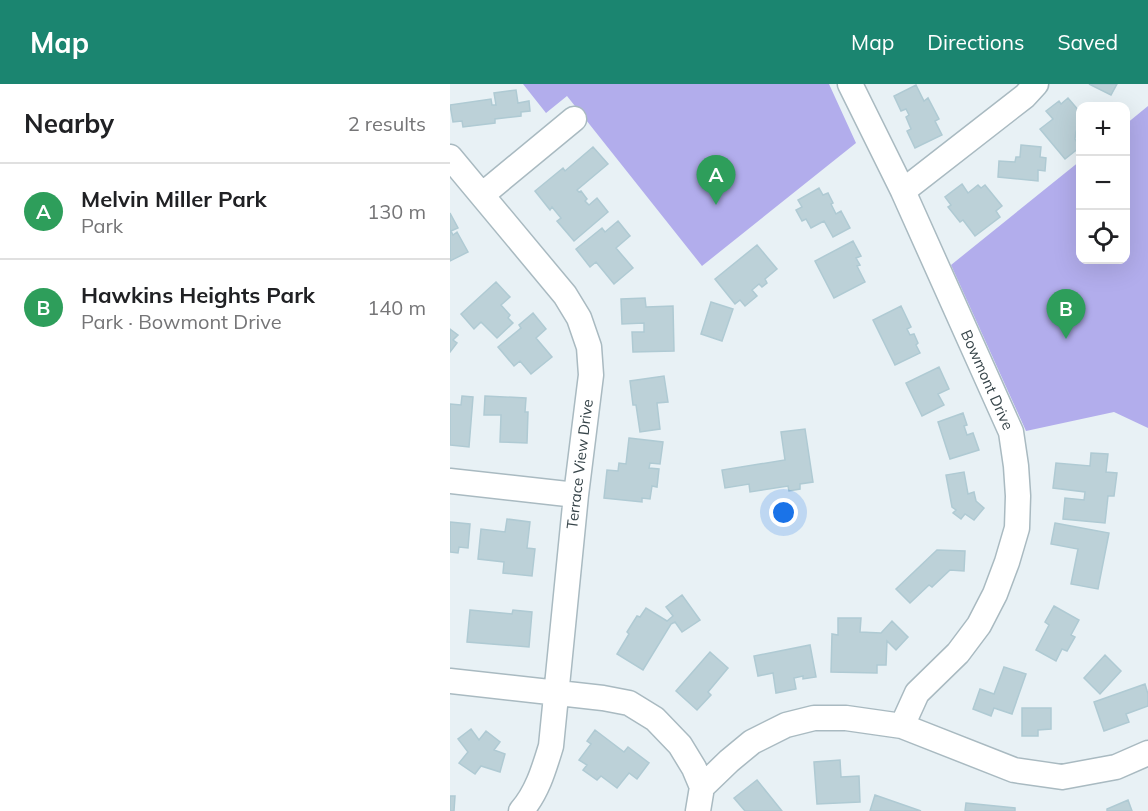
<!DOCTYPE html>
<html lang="en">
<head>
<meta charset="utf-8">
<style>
  :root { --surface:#fff; --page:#f6f6f6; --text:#202124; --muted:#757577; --line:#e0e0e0; --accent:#1b8570 }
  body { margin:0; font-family:Mulish,sans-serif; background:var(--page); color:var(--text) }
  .controls { position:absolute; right:18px; top:18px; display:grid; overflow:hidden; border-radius:12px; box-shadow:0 6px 24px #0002 }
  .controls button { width:54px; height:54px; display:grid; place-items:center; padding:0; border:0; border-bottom:2px solid var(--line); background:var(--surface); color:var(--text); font:30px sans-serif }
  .you { position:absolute; left:334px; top:429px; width:21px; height:21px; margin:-15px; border:4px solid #fff; border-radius:50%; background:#1a73e8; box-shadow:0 0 0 9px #1a73e833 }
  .badge { display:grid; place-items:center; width:39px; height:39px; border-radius:50%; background:var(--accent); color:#fff; font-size:20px; font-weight:700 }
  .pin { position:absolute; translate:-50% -50px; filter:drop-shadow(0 2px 3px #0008) }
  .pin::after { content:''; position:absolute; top:32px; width:21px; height:18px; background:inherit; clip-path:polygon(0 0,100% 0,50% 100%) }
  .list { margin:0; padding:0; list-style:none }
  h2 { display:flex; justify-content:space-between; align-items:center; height:78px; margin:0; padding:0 24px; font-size:26px }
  h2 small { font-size:20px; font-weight:400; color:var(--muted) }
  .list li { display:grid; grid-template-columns:39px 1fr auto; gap:18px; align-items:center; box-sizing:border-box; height:96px; padding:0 24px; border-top:2px solid var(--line) }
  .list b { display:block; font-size:22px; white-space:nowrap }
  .list p { margin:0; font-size:20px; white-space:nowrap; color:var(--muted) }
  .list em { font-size:20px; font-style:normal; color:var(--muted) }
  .icon { flex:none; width:33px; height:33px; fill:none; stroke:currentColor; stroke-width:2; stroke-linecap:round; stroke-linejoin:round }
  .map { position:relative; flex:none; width:698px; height:727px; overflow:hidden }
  header { display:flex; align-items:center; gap:36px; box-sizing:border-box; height:84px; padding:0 30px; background:var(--accent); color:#fff }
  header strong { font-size:28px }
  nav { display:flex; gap:33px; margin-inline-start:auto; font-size:21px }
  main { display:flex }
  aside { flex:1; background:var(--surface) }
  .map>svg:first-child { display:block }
  .green { fill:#b2adec }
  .building { fill:#bcd1d8; stroke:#afcad3; stroke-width:1.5 }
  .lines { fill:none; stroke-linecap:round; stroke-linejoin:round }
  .minor-casing { stroke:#a9bac1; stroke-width:27 }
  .minor { stroke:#fff; stroke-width:24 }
  .labels { text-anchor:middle; stroke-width:6; stroke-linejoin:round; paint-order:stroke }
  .street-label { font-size:15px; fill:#364449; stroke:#fff }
</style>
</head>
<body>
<header>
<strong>Map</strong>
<nav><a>Map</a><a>Directions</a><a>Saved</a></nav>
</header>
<main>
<aside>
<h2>Nearby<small>2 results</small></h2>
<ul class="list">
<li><span class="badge" style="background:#2e9e5b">A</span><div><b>Melvin Miller Park</b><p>Park</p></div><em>130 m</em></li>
<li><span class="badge" style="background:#2e9e5b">B</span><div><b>Hawkins Heights Park</b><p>Park · Bowmont Drive</p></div><em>140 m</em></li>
</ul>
</aside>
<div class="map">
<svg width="698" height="727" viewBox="0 0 698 727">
  <rect width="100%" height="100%" fill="#e8f1f5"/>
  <path class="green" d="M 73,0 L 379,0 L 406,59 L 252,182 L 117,12 L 96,29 Z
    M 698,22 L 698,344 L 664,328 L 576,347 L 501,181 L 630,77 L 630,176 L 676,176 L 676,40 Z"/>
  <path class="building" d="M 639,0 L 667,0 L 661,11 Z
    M 466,1 L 474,17 L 478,14 L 489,35 L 485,37 L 492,51 L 465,64 L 457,47 L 461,45 L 456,33 L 459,31 L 456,25 L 451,27 L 444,12 Z
    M 66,6 L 68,19 L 79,17 L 80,27 L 71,28 L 71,32 L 45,35 L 45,39 L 13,43 L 12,37 L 3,38 L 0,21 L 41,15 L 42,21 L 46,21 L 44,9 Z
    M 618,14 L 630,28 L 630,43 L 626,47 L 625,55 L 630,63 L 615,75 L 590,45 L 603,35 L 596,27 L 609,17 L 611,20 Z
    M 571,61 L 591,63 L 590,73 L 596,74 L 595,87 L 588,86 L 588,97 L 548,93 L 549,77 L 565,78 L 566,73 L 570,73 Z
    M 143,63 L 158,80 L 127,106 L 129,108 L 131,107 L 137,115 L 135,117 L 139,121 L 147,114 L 158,128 L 124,157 L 107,137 L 111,134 L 102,123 L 100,126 L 85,107 L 113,84 L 115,87 Z
    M 512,100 L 518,109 L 528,101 L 531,104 L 535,101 L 552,122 L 546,127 L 550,133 L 525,152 L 513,136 L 510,138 L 498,123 L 501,121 L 495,113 Z
    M 369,104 L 373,111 L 378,109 L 383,119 L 381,120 L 386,130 L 391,127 L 400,144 L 383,153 L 374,137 L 361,144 L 356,135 L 352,137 L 346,126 L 352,123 L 348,116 Z
    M 0,129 L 8,144 L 1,147 L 3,151 L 7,148 L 18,168 L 0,177 Z
    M 168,137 L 180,152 L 166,164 L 183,184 L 164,200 L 146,178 L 140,183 L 126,165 L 152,144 L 155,148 Z
    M 403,157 L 411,172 L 406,174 L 410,181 L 407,182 L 415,198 L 384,214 L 365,177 Z
    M 307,161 L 327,185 L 315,195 L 317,199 L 312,203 L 309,200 L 302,206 L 307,212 L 295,222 L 290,216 L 285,220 L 265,195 Z
    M 46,198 L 60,213 L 51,221 L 60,231 L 58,234 L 63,239 L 47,254 L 31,238 L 24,245 L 11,230 Z
    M 195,214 L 196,223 L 223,222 L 224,267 L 183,268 L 182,248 L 194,248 L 194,239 L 172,240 L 171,215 Z
    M 261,218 L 283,225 L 272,257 L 251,250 Z
    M 451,222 L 461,243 L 457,245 L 460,251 L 464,250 L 468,259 L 466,261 L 470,269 L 445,281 L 423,236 Z
    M 83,229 L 96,245 L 86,254 L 102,273 L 81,290 L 70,277 L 64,282 L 48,263 L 71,244 L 69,241 Z
    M 0,245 L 8,251 L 3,256 L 7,259 L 0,268 Z
    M 489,283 L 499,305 L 488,310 L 494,321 L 472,332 L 456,299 Z
    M 214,292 L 218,318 L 207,319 L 210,345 L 190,348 L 186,321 L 183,321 L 180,297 Z
    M 12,312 L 23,313 L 19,363 L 0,361 L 0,320 L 11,321 Z
    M 35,312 L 76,314 L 75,328 L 78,328 L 77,359 L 50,358 L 51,331 L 34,331 Z
    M 513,329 L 517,341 L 514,342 L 517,351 L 523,349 L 529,366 L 500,375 L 488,338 Z
    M 355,345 L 363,398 L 350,400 L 350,405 L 339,407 L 338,402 L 300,408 L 299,400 L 275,404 L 272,386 L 335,376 L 331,348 Z
    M 179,354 L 213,358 L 210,380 L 200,379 L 199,384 L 209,385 L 207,403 L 202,402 L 200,415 L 192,414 L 192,418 L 154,414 L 157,386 L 168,387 L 169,379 L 176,380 Z
    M 641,369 L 658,370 L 656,388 L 667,389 L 664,412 L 658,412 L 655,439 L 613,435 L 615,414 L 634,416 L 635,408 L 603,404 L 606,379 L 640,382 Z
    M 514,388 L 518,410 L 524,408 L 526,417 L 534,424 L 524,436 L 515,430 L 511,435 L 503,429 L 506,426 L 502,423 L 496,391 Z
    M 57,435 L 80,438 L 77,464 L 85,465 L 82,492 L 53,489 L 54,478 L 28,475 L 31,445 L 55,448 Z
    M 0,438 L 20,440 L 18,464 L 9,463 L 8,469 L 0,468 Z
    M 605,439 L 659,449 L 648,505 L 621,500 L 628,465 L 601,460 Z
    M 487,466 L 515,467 L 514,487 L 500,486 L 482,503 L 479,501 L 460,519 L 446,505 Z
    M 232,511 L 250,536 L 232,548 L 225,538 L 221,540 L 193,586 L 167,570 L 179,550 L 177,548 L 187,532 L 190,533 L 196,524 L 217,537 L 223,532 L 216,523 Z
    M 604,522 L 629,536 L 621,551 L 625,553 L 617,567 L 612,565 L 606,577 L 586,566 L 599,541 L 595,538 Z
    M 20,526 L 62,530 L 63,526 L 82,528 L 79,563 L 17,558 Z
    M 388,534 L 411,534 L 410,548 L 431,549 L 442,537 L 458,553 L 446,566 L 437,557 L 436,581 L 427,581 L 427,589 L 381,588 L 382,550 L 388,551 Z
    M 360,561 L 366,593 L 353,595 L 353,592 L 344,594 L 346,605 L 326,609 L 323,589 L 308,592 L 304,572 Z
    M 260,568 L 278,584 L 258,608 L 261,611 L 247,626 L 226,607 Z
    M 655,571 L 671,587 L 650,610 L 634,594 Z
    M 554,583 L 576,590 L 562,630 L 544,624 L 541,632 L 523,625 L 530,605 L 544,610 Z
    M 695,600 L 698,610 L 698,622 L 676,630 L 679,638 L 654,647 L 644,618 Z
    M 572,624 L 601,624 L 601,645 L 588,646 L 588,652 L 572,652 Z
    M 21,645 L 29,656 L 36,647 L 50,658 L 44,666 L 55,670 L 50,688 L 31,682 L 25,690 L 9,679 L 18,668 L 8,655 Z
    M 145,646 L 174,668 L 178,663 L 199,679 L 187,695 L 179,689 L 167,704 L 151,692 L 147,696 L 133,686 L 137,681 L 129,676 L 141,660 L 137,657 Z
    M 390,676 L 391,693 L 409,692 L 410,718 L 367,720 L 364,678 Z
    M 307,696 L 332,727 L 295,727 L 284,714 Z
    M 425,711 L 471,727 L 420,727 Z
    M 0,712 L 5,712 L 4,727 L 0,727 Z
    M 678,716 L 682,727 L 657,727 L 657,725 Z
    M 516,719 L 565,724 L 565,727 L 515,727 Z"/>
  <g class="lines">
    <g class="minor-casing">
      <path id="minor" d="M 400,0 L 453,107 L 561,348 L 566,382 L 568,412 L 567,444 L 557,478 L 545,510 L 529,541 L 508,569 L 467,609 L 452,642
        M 0,73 L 115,211 L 129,234 L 139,263 L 141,291 L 126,411 L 101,662 C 94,685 87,709 71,727
        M 453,107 L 575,12 L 586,0
        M 32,111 L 124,35
        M 0,397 L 126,411
        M 0,597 L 153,614 L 179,619 L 205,635 L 230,661 L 244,684 L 252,703 L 248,727
        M 252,703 L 279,677 L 302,658 L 336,641 L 364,634 L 396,634 L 452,642 L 564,686 L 612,693 L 666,683 L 698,669"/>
    </g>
    <use href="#minor" class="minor"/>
  </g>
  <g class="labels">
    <g class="street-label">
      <text transform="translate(537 296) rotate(66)" y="5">Bowmont Drive</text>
      <text transform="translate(130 380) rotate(-83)" y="5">Terrace View Drive</text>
    </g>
  </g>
</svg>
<div class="controls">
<button>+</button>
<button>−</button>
<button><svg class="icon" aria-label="locate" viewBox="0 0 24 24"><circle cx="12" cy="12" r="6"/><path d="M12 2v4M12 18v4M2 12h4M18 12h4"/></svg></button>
</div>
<div class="you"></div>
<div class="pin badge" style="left:266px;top:121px;background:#2e9e5b">A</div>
<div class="pin badge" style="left:616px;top:255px;background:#2e9e5b">B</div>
</div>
</main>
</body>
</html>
